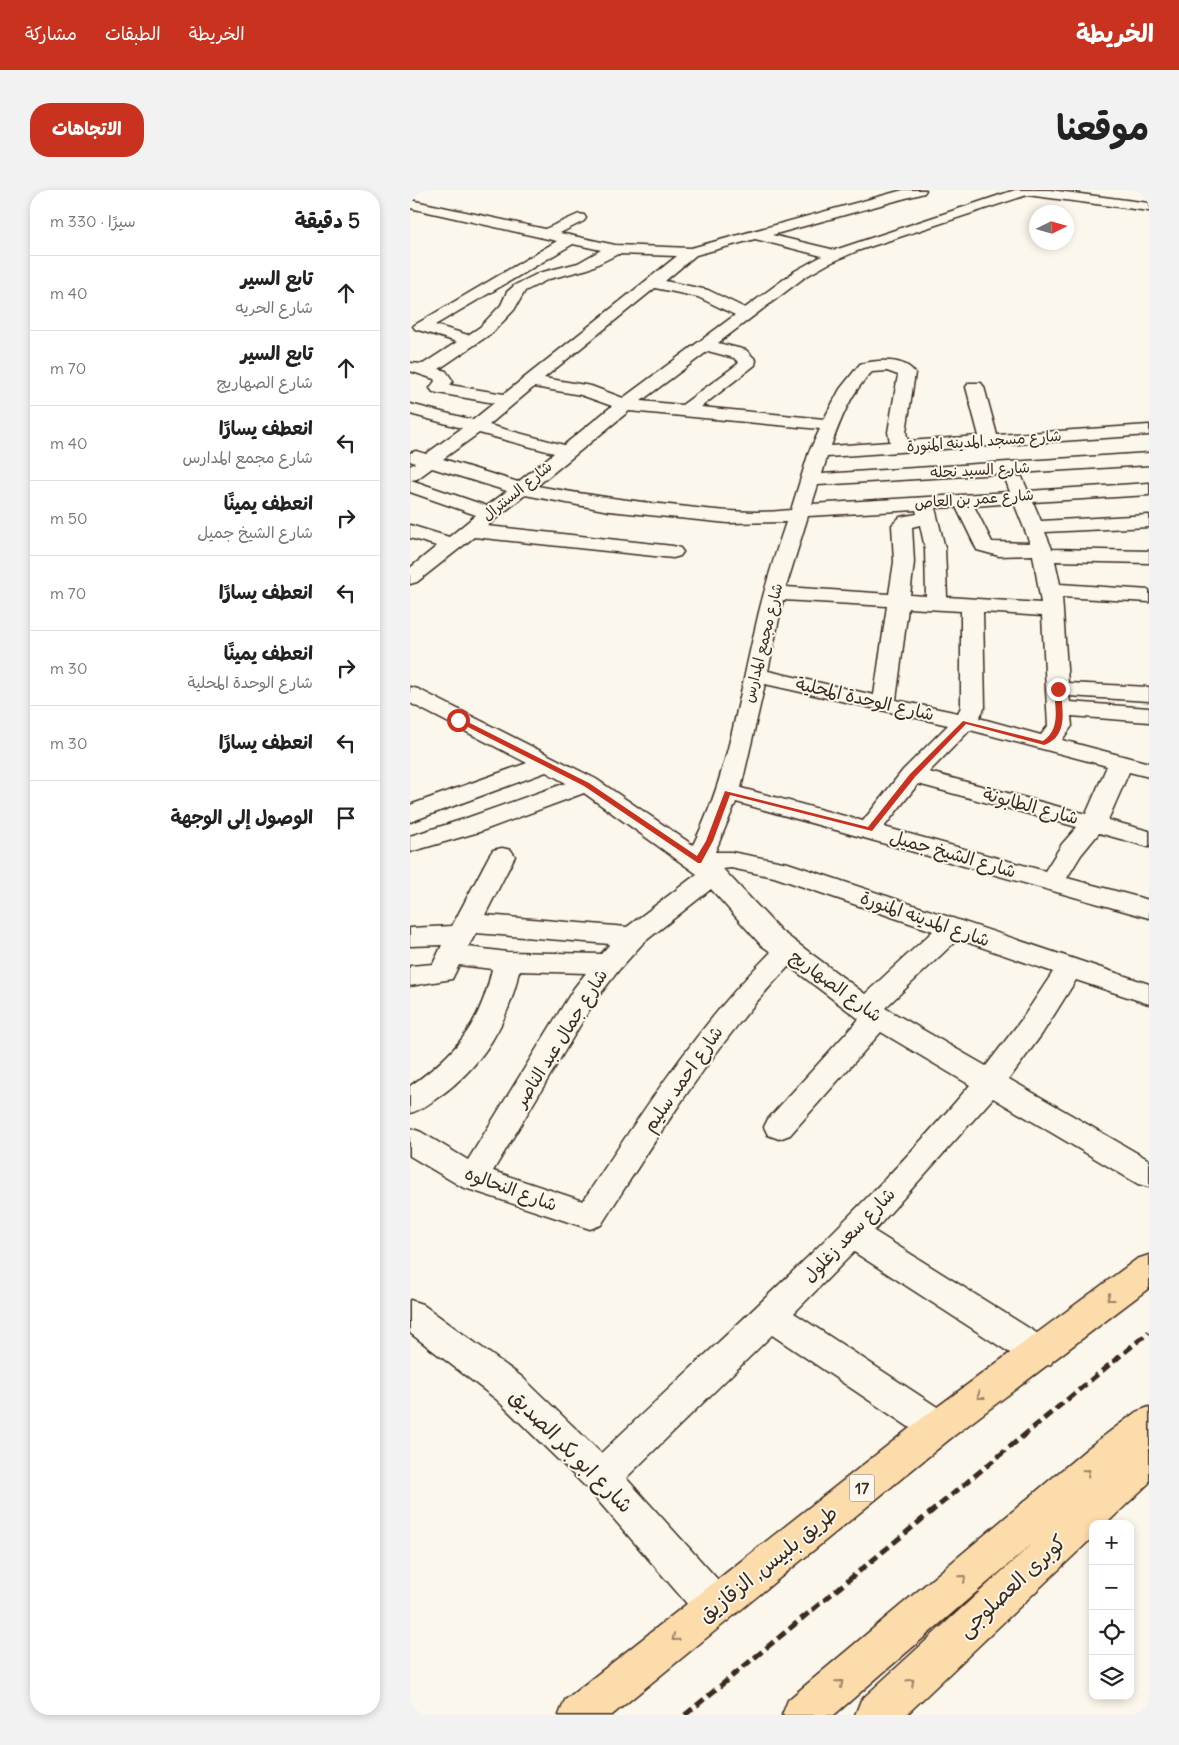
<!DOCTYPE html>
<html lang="ar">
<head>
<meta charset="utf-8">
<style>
  :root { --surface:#fff; --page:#f2f2f2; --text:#222; --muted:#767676; --line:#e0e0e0; --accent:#c8321e }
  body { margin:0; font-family:Delius,"Playpen Sans Arabic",sans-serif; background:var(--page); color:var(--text); direction:rtl }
  .controls { position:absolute; right:15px; bottom:15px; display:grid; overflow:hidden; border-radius:10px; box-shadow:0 2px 8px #0003 }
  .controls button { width:45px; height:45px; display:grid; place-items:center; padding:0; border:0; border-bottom:1px solid var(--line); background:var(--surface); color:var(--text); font:25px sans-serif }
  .compass { position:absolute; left:619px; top:15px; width:45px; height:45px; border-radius:50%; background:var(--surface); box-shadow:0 2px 8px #0003; rotate:85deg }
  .stop { position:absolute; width:15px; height:15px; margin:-11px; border:4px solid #c8321e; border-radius:50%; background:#fff }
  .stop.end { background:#c8321e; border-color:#fff; box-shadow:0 1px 5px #0008 }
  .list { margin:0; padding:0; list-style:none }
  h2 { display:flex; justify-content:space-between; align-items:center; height:65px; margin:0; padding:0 20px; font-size:21px }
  h2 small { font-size:16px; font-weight:400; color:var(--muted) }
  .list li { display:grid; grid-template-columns:32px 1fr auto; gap:15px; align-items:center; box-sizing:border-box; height:75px; padding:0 20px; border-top:1px solid var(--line) }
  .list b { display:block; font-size:19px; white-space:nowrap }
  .list p { margin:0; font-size:16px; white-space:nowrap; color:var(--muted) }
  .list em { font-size:16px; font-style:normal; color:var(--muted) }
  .icon { flex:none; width:28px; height:28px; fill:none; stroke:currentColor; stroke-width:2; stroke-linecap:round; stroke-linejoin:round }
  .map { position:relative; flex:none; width:739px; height:1525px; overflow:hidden; direction:ltr; border-radius:20px }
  header { display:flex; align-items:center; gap:30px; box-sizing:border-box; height:70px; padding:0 25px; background:var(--accent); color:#fff }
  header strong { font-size:24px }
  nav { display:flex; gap:28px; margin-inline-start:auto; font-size:18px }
  .intro { display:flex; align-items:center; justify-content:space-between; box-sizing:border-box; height:120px; padding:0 30px }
  h1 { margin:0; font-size:35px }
  .button { padding:12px 22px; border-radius:20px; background:var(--accent); color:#fff; font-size:18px; font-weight:700 }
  main { display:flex; gap:30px; padding:0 30px }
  aside { flex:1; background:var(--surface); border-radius:20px; box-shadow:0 2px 8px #0003 }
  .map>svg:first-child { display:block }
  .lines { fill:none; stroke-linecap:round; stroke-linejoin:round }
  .minor-casing { stroke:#3b2a1e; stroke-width:3 }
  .trunk-casing { stroke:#3b2a1e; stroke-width:3 }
  .minor { fill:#fbf7ec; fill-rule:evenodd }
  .trunk { fill:#fddcac; fill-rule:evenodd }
  .rail { stroke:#3b2a1e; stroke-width:5; stroke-dasharray:10 5; stroke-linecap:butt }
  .oneway { stroke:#9c8365 }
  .route { fill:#c8321e }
  .labels { text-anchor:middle; stroke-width:4; stroke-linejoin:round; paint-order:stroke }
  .far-street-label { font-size:15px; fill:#3b2a1e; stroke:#fbf7ec }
  .shield { fill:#fbf7ec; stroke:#75685c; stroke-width:1 }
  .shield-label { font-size:16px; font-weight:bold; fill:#3b2a1e }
  .street-label { font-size:18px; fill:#3b2a1e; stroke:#fbf7ec }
  .near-street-label { font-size:21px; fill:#3b2a1e; stroke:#fbf7ec }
</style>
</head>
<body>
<header>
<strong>الخريطة</strong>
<nav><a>الخريطة</a><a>الطبقات</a><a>مشاركة</a></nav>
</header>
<div class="intro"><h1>موقعنا</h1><a class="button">الاتجاهات</a></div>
<main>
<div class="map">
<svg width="739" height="1525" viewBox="0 0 739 1525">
  <rect width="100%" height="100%" fill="#fbf7ec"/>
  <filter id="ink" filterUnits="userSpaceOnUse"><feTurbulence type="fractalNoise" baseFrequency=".02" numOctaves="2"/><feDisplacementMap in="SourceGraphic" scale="10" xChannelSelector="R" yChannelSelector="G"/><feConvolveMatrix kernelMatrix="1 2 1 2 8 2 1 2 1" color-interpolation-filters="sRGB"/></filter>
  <g filter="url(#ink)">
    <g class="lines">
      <g class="minor-casing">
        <path id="minor" d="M 493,0 L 516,0 L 514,3 L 362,45 L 425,60 L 605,0 L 640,0 L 739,13 L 739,21 L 617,5 L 447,61 L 418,74 L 395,87 L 308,153 L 336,160 L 346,170 L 345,175 L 291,217 L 414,229 L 430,199 L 450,174 C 467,170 494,167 505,183 L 496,242 L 498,251 L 569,246 L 556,197 L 559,193 L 571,193 L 574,197 L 587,245 L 739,235 L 739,245 L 417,267 L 412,284 L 739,263 L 739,275 L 408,295 L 402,314 L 600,302 L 596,291 L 598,287 L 612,287 L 618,301 L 739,293 L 739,305 L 623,312 L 631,331 L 739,325 L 739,337 L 635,342 L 642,359 L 739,361 L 739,373 L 645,371 L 650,394 L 739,400 L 739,412 L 652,407 L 658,493 L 739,497 L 739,511 L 659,506 L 660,512 L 739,518 L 739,532 L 661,526 L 662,536 L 652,550 L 739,573 L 739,587 L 719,582 L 698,630 L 739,641 L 739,657 L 689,643 L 671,665 L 657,688 L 739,710 L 739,728 L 326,612 L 305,662 L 321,662 L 378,673 L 739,794 L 739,814 L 666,790 L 632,844 L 599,889 L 739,970 L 739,997 L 728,994 L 583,908 L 464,1041 L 641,1152 L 646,1163 L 641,1174 L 629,1178 L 617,1174 L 444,1062 L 384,1123 L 541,1226 L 546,1237 L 541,1248 L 528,1253 L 515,1248 L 362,1145 L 216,1288 L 319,1402 L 325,1416 L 319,1430 L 305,1435 L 291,1430 L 178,1299 L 86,1209 L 0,1143 L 0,1110 L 12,1114 L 112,1187 L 191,1263 C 317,1143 448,1027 560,895 L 471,842 L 380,945 L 369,949 L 358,945 L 354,937 L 358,929 L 449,829 L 379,776 C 305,853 249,945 191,1035 L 180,1039 L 52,997 L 0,966 L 0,938 L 11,942 L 58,970 L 164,798 L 176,783 L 109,781 C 99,832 72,876 30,906 C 20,913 12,920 0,923 L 0,896 C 46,864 70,835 82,779 L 49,775 L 42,789 L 0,796 L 0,776 L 23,774 L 32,755 L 0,756 L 0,738 L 42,736 L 79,666 L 83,660 L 92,658 L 101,660 L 105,666 L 75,725 L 217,737 L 287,684 L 174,603 L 69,642 L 0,662 L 0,646 L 51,630 L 156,593 L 136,582 L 0,632 L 0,615 L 117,573 L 0,513 L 0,497 L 8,499 L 186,589 L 283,655 C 317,588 328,511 345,439 C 353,403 364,367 376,332 L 318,333 L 199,321 L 115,305 L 77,336 L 263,356 L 270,358 L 273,362 L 270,366 L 263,368 L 64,347 L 7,392 L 0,394 L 0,378 L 27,356 L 0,348 L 0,335 L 39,347 L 66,325 L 0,302 L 0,276 L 5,273 L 0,271 L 0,263 L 6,261 L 16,264 L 52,238 L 0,224 L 0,214 L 63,230 L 84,213 L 23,202 L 20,198 L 25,191 L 24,189 L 0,181 L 0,173 L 13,174 L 47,152 L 5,139 L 3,136 L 147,51 L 0,18 L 0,10 L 135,39 L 169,24 L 174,25 L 176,28 L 174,31 L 150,43 L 205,55 L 281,58 ZM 345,49 L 412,66 L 385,81 L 335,118 L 298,100 L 255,91 L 286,65 ZM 163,54 L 191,60 L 168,73 L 129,83 L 105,95 L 97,102 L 91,115 L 70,137 L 58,145 L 25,135 ZM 208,64 L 267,66 L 94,204 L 40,195 L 43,191 L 36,181 L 29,179 L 82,143 L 104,120 L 115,101 L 139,89 L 178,79 ZM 245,98 L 288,107 L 325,125 L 213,208 L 181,196 L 134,188 ZM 298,161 L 324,168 L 329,173 L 272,215 L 231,211 ZM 477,181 L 488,185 L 478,242 L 480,252 L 421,256 C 431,229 441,202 462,182 ZM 124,197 L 171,205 L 202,216 L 154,255 L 79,235 ZM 219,221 L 410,239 L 399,262 L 381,320 C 346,324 312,321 278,317 C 227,312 177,305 127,296 ZM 69,243 L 144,263 L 108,292 L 33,269 ZM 22,278 L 97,301 L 77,316 L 1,290 L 7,289 ZM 604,313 L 620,353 L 582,352 L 564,316 ZM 546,317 L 567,360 L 589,366 L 623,365 L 631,413 L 537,407 L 535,358 L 525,318 ZM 506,320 L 507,324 L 490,327 L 482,335 L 484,372 L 479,404 L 376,397 L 398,326 ZM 510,335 L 515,358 L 516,406 L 500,405 L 504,372 L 502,337 ZM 373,410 L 477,416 L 464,505 L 358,481 ZM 498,418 L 551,421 L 551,517 L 548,523 L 486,510 ZM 573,422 L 632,426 L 638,536 L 631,545 L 569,528 L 575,517 ZM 355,494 L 538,535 L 493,580 L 453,631 L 331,598 ZM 560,540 L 697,576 L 676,624 L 519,582 ZM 508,594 L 667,637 L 652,654 L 635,681 L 474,637 ZM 321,678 L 364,687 L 523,741 L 455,804 L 371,741 L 313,679 ZM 301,699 L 351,755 L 361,762 C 287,836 231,924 173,1011 L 83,981 L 184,812 L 208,781 L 233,753 ZM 66,743 L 200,754 L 191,764 L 97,762 L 58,757 ZM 548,749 L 643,782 L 612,829 L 576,876 L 475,818 Z"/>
      </g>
      <g class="trunk-casing">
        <path id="trunk" d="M 739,1065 L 739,1098 L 541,1248 L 202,1525 L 149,1525 L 155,1510 L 515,1226 L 727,1069 Z
          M 739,1217 L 739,1293 L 696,1334 L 683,1334 L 683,1347 L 496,1525 L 445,1525 L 451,1510 L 622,1354 L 424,1525 L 372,1525 L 378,1510 L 678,1258 L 726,1222 Z"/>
      </g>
      <use href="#minor" class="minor"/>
      <use href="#trunk" class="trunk"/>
      <path class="rail" d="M 275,1525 L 739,1142"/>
    </g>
    <defs><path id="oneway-chevron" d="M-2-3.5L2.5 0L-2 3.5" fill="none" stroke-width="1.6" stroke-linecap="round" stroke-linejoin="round" transform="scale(1.25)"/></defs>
    <g class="oneway">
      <use href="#oneway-chevron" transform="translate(700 1108) rotate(143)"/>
      <use href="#oneway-chevron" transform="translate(570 1206) rotate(143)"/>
      <use href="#oneway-chevron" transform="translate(677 1282) rotate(-41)"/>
      <use href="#oneway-chevron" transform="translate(553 1388) rotate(-41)"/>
      <use href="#oneway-chevron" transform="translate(265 1448) rotate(141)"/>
      <use href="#oneway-chevron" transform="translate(501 1492) rotate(-43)"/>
      <use href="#oneway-chevron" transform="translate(430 1493) rotate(-41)"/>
    </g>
  </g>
  <path class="route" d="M 648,497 L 651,499 C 652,520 659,546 634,555 L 556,534 L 505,587 L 462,641 L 320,605 L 303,651 L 291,673 L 288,673 L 174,596 L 44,530 L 50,528 L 179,593 L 287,666 L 296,651 L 315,601 L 458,637 L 500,584 L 553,531 L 633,551 C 651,539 645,518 644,499 Z"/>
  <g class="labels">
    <g class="far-street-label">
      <text transform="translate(574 251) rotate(-4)" y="5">شارع مسجد المدينه المنورة</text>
      <text transform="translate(570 280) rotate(-3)" y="5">شارع السيد نحله</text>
      <text transform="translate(107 301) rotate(-39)" y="5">شارع السنترال</text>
      <text transform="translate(564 309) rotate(-4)" y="5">شارع عمر بن العاص</text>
      <text transform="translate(353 453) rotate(-76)" y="5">شارع مجمع المدارس</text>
    </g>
    <rect class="shield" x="439.5" y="1284.5" width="25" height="27" rx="4"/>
    <g class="shield-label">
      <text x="452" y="1304">17</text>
    </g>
    <g class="street-label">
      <text transform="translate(455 509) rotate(13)" y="6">شارع الوحدة المحلية</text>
      <text transform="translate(621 616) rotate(15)" y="6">شارع الطابونة</text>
      <text transform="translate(543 664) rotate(16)" y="6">شارع الشيخ جميل</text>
      <text transform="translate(515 729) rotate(19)" y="6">شارع المدينه المنورة</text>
      <text transform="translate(426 796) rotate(36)" y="6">شارع الصهاريج</text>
      <text transform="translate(151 848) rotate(-58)" y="6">شارع جمال عبد الناصر</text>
      <text transform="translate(273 889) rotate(-55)" y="6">شارع احمد سليم</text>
      <text transform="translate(101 999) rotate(20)" y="6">شارع النحالوه</text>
      <text transform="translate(439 1045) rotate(-46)" y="6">شارع سعد زغلول</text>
    </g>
    <g class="near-street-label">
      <text transform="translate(161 1261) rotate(45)" y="7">شارع ابو بكر الصديق</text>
      <text transform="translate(358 1374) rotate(-39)" y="7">طريق بلبيس, الزقازيق</text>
      <text transform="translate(602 1396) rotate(-43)" y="7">كوبرى العصلوجى</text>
    </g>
  </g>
</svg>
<div class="controls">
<button>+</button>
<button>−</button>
<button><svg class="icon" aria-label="locate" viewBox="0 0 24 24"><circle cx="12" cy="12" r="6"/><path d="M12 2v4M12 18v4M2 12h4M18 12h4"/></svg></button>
<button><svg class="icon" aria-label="layers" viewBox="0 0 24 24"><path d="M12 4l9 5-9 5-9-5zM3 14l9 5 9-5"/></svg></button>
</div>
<svg class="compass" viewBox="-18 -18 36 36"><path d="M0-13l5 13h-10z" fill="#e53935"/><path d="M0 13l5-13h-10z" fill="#767676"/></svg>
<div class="stop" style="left:48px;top:530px"></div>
<div class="stop end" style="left:648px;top:499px"></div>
</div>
<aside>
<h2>5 دقيقة<small>سيرًا · 330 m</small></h2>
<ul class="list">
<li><svg class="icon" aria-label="ahead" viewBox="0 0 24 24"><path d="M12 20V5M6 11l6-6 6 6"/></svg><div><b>تابع السير</b><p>شارع الحريه</p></div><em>40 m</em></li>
<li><svg class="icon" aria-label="ahead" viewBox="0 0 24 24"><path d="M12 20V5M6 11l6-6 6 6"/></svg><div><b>تابع السير</b><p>شارع الصهاريج</p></div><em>70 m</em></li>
<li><svg class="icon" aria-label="left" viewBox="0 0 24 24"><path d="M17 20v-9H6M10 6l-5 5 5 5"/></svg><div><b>انعطف يسارًا</b><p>شارع مجمع المدارس</p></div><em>40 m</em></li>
<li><svg class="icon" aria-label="right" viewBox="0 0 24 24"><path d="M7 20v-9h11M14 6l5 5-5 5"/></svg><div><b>انعطف يمينًا</b><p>شارع الشيخ جميل</p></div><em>50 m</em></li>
<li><svg class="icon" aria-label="left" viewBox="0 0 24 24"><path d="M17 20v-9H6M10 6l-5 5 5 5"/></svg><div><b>انعطف يسارًا</b></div><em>70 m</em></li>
<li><svg class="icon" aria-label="right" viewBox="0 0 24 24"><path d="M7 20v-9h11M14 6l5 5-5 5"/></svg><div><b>انعطف يمينًا</b><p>شارع الوحدة المحلية</p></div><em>30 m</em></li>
<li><svg class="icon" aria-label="left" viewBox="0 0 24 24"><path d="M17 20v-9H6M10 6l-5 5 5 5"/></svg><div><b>انعطف يسارًا</b></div><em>30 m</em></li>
<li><svg class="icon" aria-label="arrive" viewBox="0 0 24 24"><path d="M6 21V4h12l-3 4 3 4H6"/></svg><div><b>الوصول إلى الوجهة</b></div></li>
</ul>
</aside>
</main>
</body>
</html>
